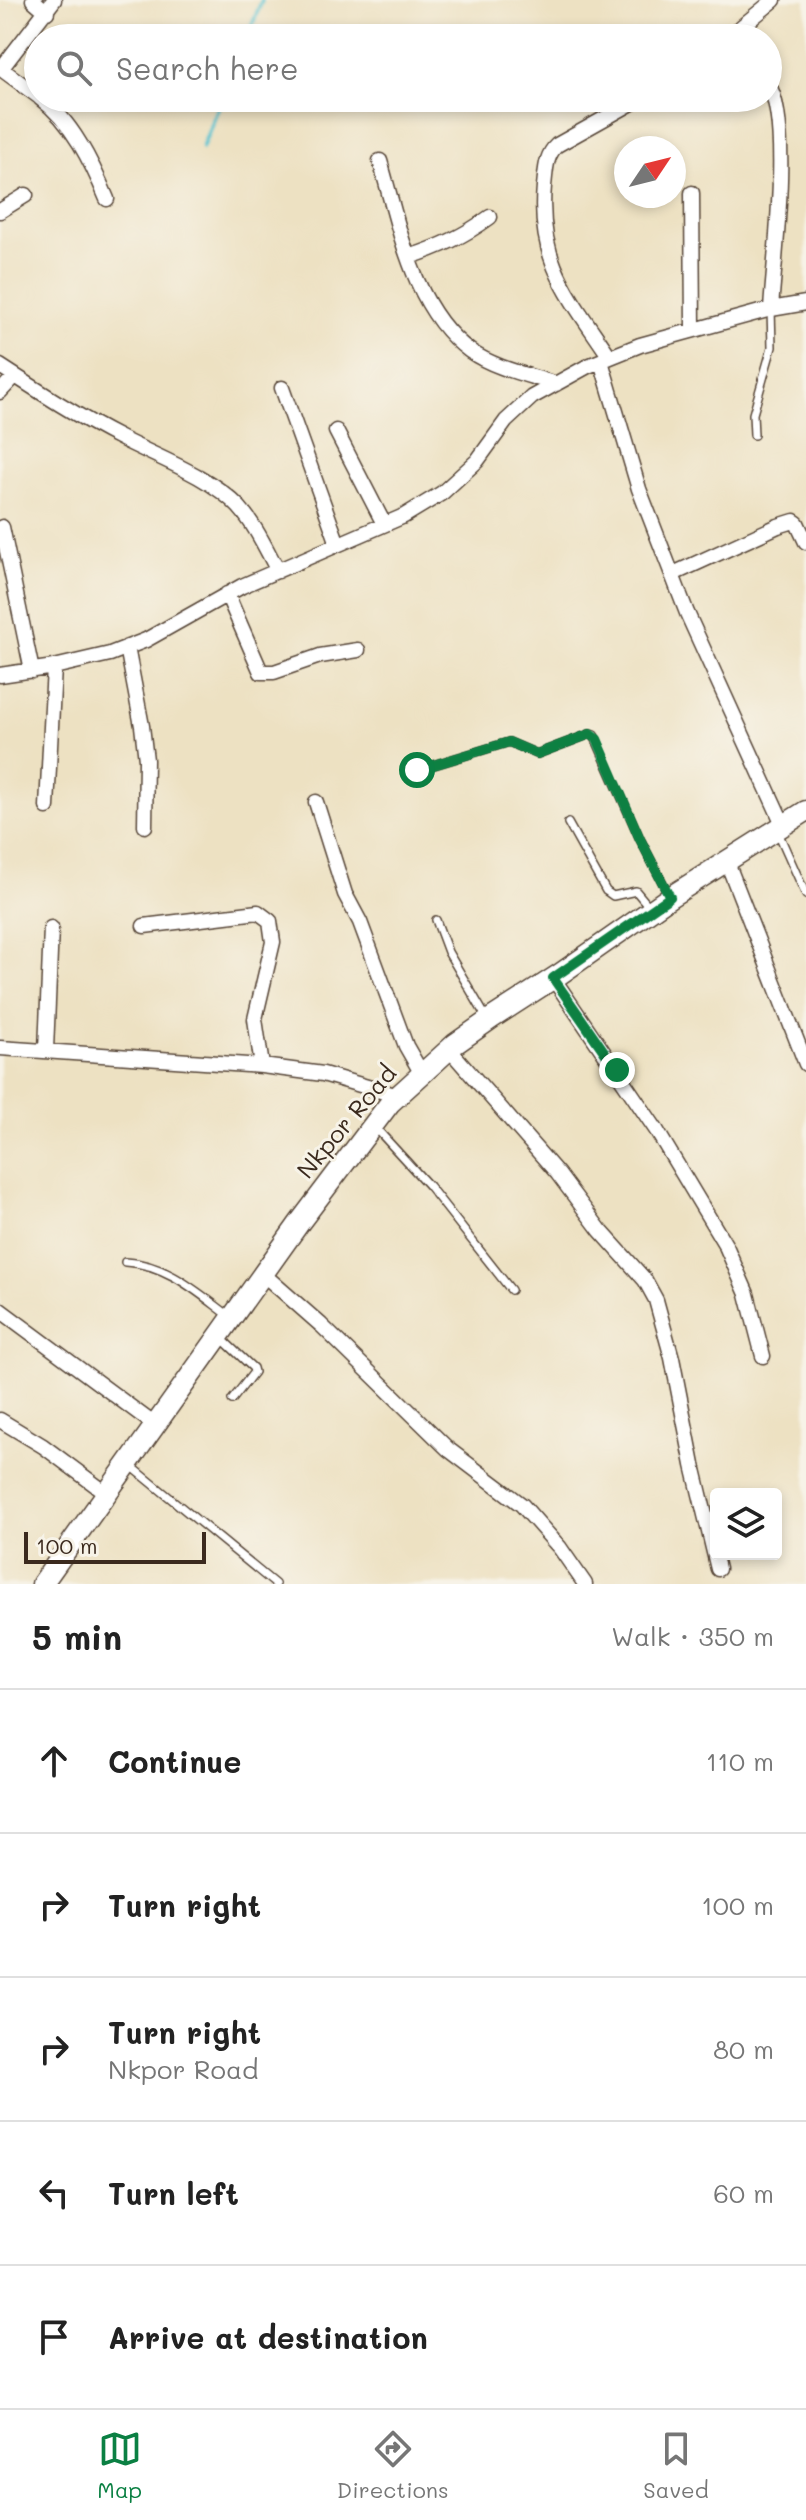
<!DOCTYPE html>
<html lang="en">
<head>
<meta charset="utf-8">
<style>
  :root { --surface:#fff; --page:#f6f6f6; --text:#222; --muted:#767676; --line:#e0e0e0; --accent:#0b8043 }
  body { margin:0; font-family:Mali,sans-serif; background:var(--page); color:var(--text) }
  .controls { position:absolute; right:24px; bottom:24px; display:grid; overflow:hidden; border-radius:8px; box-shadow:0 4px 12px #0003 }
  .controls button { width:72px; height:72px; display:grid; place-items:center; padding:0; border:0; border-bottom:2px solid var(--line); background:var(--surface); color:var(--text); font:40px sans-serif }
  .compass { position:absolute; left:614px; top:136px; width:72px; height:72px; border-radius:50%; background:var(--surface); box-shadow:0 4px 12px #0003; rotate:55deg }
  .scale { position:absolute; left:24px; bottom:20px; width:182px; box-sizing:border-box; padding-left:8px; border:4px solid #3b2a1e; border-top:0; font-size:22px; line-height:28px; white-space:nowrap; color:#3b2a1e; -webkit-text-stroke:6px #f7f3e8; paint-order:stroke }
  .stop { position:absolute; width:24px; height:24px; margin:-18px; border:6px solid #0b8043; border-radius:50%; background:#fff }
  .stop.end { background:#0b8043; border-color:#fff; box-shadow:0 2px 8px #0008 }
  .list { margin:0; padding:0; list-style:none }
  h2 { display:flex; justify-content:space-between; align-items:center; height:104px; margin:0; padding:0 32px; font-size:34px }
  h2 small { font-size:26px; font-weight:400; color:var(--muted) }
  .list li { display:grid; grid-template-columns:52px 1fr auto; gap:24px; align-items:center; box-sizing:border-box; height:144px; padding:0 32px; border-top:2px solid var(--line) }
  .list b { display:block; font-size:30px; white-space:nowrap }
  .list p { margin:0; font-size:26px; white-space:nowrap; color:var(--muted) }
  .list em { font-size:26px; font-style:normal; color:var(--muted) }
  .icon { flex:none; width:44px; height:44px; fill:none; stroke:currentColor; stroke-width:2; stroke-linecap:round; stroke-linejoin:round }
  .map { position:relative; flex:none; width:806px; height:1584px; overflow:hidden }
  .search { position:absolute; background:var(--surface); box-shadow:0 4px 12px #0003; left:24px; right:24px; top:24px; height:88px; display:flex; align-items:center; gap:20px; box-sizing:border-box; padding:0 28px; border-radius:44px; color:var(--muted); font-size:30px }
  .sheet { height:824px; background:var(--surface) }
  nav { display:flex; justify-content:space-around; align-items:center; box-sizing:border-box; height:112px; border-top:2px solid var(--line); background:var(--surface); font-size:22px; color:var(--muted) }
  nav a { display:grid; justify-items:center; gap:4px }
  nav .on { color:var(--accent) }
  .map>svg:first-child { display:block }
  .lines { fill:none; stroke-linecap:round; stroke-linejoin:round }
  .stream { stroke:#58c4d1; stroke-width:4 }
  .lane-casing { stroke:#564537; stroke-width:10 }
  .street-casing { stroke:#564537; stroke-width:17 }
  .secondary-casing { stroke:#564537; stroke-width:23 }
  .lane { stroke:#fff; stroke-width:7 }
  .street { stroke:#fff; stroke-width:14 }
  .secondary { stroke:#fff; stroke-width:20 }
  .route { stroke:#0b8043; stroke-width:10 }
  .labels { text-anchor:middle; stroke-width:6; stroke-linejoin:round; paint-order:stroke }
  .street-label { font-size:24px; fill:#3b2a1e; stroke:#f7f3e8 }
</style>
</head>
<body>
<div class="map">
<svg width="806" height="1584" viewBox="0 0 806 1584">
  <rect width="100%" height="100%" fill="#f7f3e8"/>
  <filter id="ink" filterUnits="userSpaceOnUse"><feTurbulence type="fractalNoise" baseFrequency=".0125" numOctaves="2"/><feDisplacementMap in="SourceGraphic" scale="16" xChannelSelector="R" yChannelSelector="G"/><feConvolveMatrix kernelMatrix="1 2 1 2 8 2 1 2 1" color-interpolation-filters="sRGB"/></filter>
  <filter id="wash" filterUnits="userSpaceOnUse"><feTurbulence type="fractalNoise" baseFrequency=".006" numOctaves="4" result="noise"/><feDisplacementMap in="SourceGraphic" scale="32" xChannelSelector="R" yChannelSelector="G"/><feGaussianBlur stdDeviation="1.8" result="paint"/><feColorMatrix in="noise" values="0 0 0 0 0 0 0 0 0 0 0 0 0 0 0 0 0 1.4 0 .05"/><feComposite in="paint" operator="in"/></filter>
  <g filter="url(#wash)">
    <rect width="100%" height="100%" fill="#ede1c2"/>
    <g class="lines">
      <path class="stream" d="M 247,38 L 262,0
        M 202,148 L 222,98"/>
    </g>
  </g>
  <g filter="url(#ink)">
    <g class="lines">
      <g class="lane-casing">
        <path id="lane" d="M 754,435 L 753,414 L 772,347 L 771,309
          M 417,770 L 509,742 L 537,754 L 590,734 L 594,735 L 640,839 L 669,895
          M 568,823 L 606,891 L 613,896 L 636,891 L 651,909
          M 777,830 L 806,895
          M 436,920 L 448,952 L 486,1017
          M 374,1126 L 429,1186 L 511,1290
          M 125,1262 C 168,1264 198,1293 231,1317
          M 220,1337 L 253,1368 L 254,1372 L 232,1400
          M 130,1465 L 275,1584"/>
      </g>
      <g class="street-casing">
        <path id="street" d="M 33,0 L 47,12
          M 728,38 L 774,0
          M 0,68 L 38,96
          M 1,69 L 54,0
          M 768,84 C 792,121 774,260 771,309
          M 40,98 C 72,121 92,163 107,199
          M 380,161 C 399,224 412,309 470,351 C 494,368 528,375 556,384
          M 692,193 L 693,329
          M 0,211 L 26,195
          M 409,257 C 440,247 464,236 490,217
          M 610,357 C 570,297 537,262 544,186 C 546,171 545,156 557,145 L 641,98
          M 601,361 L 639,489 L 687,613 L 783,824
          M 0,366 C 40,392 80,418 122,439 C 159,458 211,477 239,507 C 256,526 266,549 278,571
          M 282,388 L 338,544
          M 0,392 L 15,376
          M 336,431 L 384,524
          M 2,527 L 32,671
          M 673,574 L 778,526 L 794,521 L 797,523 L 806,542
          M 227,594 L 261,672 L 274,672 L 320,656 L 358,650
          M 127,647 L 142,726 L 146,760 L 145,826
          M 0,675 L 54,667 L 110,654 L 146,640 L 242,586 L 404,516 L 442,493 L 477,461 L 506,421 L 532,397 L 588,366 L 640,345 L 771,309 L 806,303
          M 316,802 L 345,894 L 360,922 L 406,1046 L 422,1074
          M 47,807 L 54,667
          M 727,862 L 806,1064
          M 144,926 L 258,912 L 270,921 L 273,942 L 255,1019 L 262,1066
          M 553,978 L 657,1131 L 726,1246 L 747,1294 L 763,1356
          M 0,1048 L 262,1066 L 323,1074 L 398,1096
          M 449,1049 L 558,1174 L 600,1230 L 645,1280 L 656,1300 L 672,1358 L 693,1465 L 718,1569
          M 46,1050 L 51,928
          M 263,1274 L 321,1325 L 448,1449 L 522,1505 L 560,1548 L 585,1584
          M 0,1310 L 155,1425
          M 0,1420 L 43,1446 L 106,1493"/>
      </g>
      <g class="secondary-casing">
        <path id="secondary" d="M 42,1584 L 300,1222 L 390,1103 L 455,1044 L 492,1018 L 560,974 L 670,897 L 806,811"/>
      </g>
      <use href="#lane" class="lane"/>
      <use href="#street" class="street"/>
      <use href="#secondary" class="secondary"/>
    </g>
  </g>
  <g class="lines" filter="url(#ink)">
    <path class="route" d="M 417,770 L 509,742 L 537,754 L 590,734 L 597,739 L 640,839 L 670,897 L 553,978 L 617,1070"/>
  </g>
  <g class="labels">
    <g class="street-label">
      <text transform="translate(347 1122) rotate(-50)" y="8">Nkpor Road</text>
    </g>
  </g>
</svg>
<div class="controls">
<button><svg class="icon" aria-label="layers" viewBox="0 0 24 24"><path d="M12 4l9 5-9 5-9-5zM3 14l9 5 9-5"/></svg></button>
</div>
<svg class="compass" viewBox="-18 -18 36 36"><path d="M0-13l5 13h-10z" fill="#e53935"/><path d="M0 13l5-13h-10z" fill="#767676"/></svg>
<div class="scale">100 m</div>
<div class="stop" style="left:417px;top:770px"></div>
<div class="stop end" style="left:617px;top:1070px"></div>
<div class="search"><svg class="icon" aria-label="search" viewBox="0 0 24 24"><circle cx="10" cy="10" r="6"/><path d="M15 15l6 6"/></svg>Search here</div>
</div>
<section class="sheet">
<h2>5 min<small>Walk · 350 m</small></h2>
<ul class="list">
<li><svg class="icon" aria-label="ahead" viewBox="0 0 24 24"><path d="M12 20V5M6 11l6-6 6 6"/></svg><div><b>Continue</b></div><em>110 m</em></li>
<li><svg class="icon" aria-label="right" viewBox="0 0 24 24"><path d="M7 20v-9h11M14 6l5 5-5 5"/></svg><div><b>Turn right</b></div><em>100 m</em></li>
<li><svg class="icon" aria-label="right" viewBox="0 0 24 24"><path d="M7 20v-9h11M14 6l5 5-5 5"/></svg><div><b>Turn right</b><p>Nkpor Road</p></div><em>80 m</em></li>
<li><svg class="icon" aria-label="left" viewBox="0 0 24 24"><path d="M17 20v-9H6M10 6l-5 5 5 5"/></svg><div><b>Turn left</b></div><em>60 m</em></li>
<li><svg class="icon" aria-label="arrive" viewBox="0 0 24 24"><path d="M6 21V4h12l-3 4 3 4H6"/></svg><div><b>Arrive at destination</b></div></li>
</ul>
</section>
<nav>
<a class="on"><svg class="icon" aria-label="map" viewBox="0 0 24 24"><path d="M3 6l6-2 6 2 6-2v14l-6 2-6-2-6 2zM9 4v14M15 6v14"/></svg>Map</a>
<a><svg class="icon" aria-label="directions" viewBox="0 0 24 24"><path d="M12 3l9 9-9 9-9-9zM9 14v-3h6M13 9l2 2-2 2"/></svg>Directions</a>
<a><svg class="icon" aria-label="saved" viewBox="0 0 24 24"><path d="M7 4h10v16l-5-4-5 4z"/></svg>Saved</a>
</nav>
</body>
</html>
